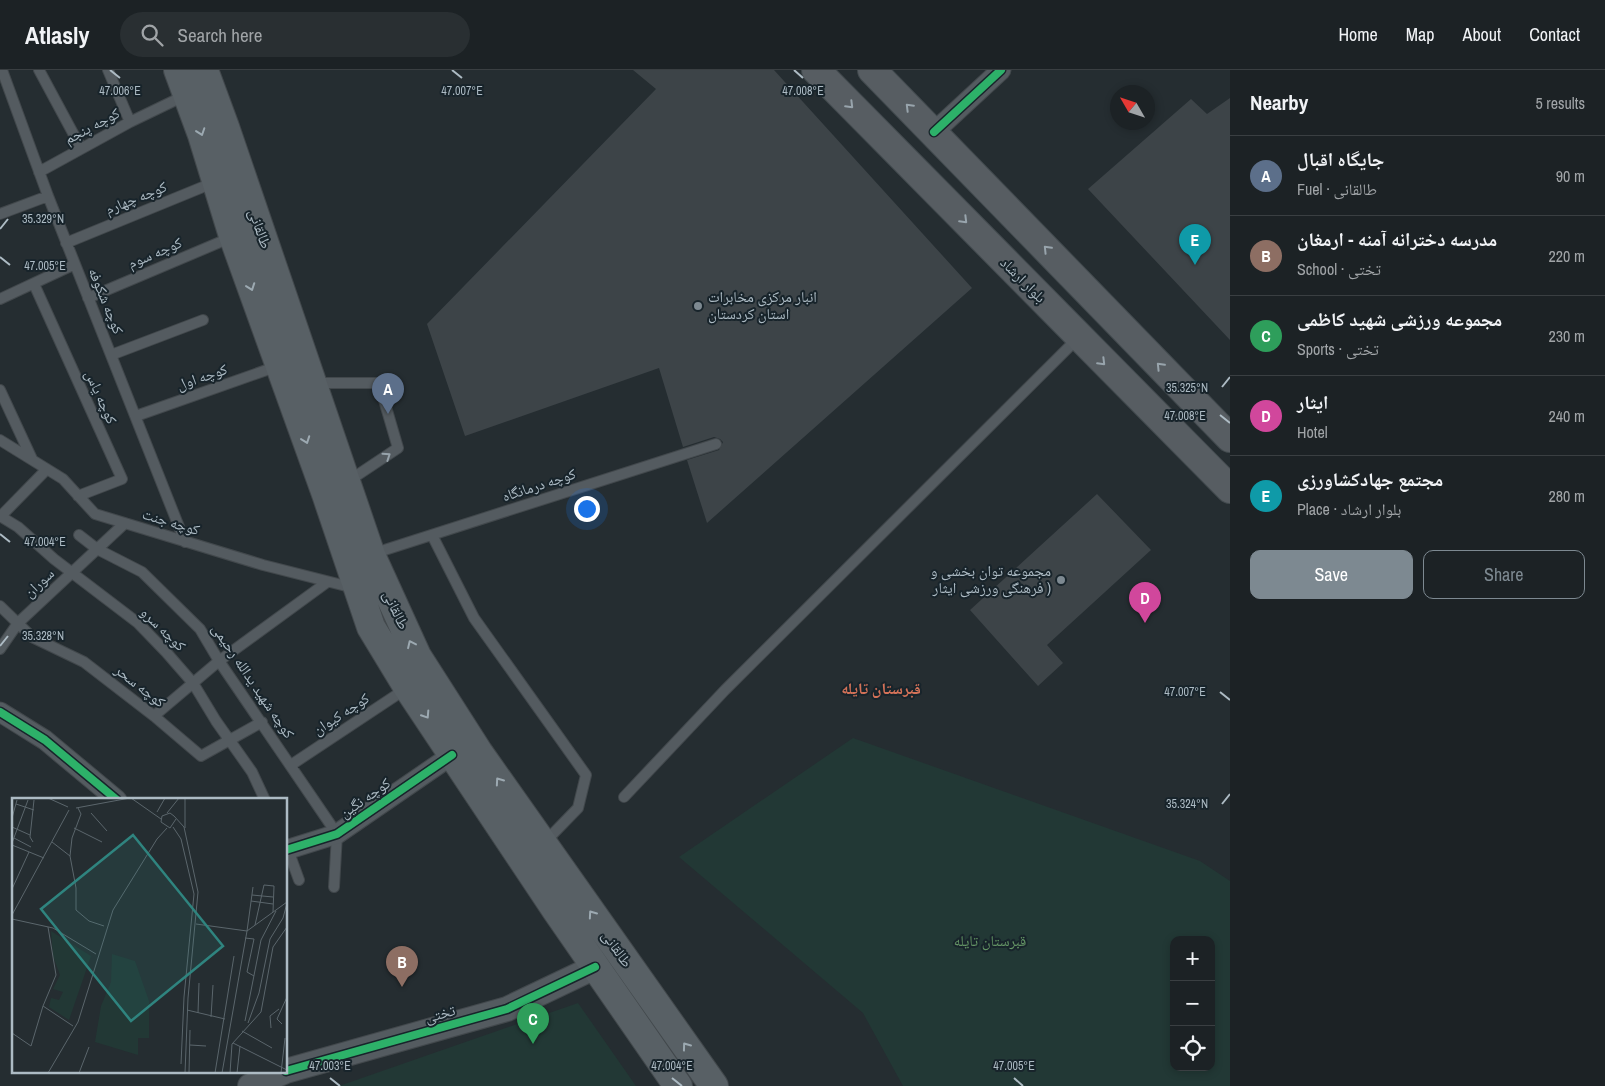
<!DOCTYPE html>
<html lang="en">
<head>
<meta charset="utf-8">
<style>
  :root { --surface:#1c2225; --page:#292f32; --text:#f1f3f6; --muted:#a0a4a7; --line:#3a3f42; --accent:#7d8991 }
  body { margin:0; font-family:"Archivo Narrow","Noto Naskh Arabic",sans-serif; background:var(--page); color:var(--text) }
  .controls { position:absolute; right:15px; bottom:15px; display:grid; overflow:hidden; border-radius:10px; box-shadow:0 2px 8px #0003 }
  .controls button { width:45px; height:45px; display:grid; place-items:center; padding:0; border:0; border-bottom:1px solid var(--line); background:var(--surface); color:var(--text); font:25px sans-serif }
  .compass { position:absolute; left:1110px; top:15px; width:45px; height:45px; border-radius:50%; background:var(--surface); box-shadow:0 2px 8px #0003; rotate:309deg }
  .you { position:absolute; left:586px; top:438px; width:18px; height:18px; margin:-12px; border:4px solid #fff; border-radius:50%; background:#1a73e8; box-shadow:0 0 0 8px #1a73e833 }
  .badge { display:grid; place-items:center; width:32px; height:32px; border-radius:50%; background:var(--accent); color:#fff; font-size:16px; font-weight:700 }
  .pin { position:absolute; translate:-50% -41px; filter:drop-shadow(0 1px 2px #0008) }
  .pin::after { content:''; position:absolute; top:26px; width:18px; height:15px; background:inherit; clip-path:polygon(0 0,100% 0,50% 100%) }
  .list { margin:0; padding:0; list-style:none }
  h2 { display:flex; justify-content:space-between; align-items:center; height:65px; margin:0; padding:0 20px; font-size:21px }
  h2 small { font-size:16px; font-weight:400; color:var(--muted) }
  .list li { display:grid; grid-template-columns:32px 1fr auto; gap:15px; align-items:center; box-sizing:border-box; height:80px; padding:0 20px; border-top:1px solid var(--line) }
  .list b { display:block; font-size:19px; white-space:nowrap }
  .list p { margin:0; font-size:16px; white-space:nowrap; color:var(--muted) }
  .list em { font-size:16px; font-style:normal; color:var(--muted) }
  .actions { display:flex; gap:10px; padding:15px 20px }
  .actions a { flex:1; padding:11px 0; border:1px solid var(--accent); border-radius:10px; text-align:center; font-size:18px; color:var(--accent) }
  .actions .main { background:var(--accent); color:#fff }
  .icon { flex:none; width:28px; height:28px; fill:none; stroke:currentColor; stroke-width:2; stroke-linecap:round; stroke-linejoin:round }
  .map { position:relative; flex:none; width:1230px; height:1016px; overflow:hidden }
  header { display:flex; align-items:center; gap:30px; box-sizing:border-box; height:70px; padding:0 25px; background:var(--surface); border-bottom:1px solid var(--line) }
  header strong { font-size:24px }
  nav { display:flex; gap:28px; margin-inline-start:auto; font-size:18px }
  .search { width:350px; height:45px; background:var(--page); display:flex; align-items:center; gap:12px; box-sizing:border-box; padding:0 18px; border-radius:28px; color:var(--muted); font-size:19px }
  main { display:flex }
  aside { flex:1; background:var(--surface) }
  .map>svg:first-child { display:block }
  .green { fill:#223835; fill-rule:evenodd }
  .building { fill:#3d4448 }
  .lines { fill:none; stroke-linecap:round; stroke-linejoin:round }
  .service-casing { stroke:#42484c; stroke-width:12 }
  .minor-casing { stroke:#42484c; stroke-width:21 }
  .tertiary-casing { stroke:#42484c; stroke-width:26 }
  .secondary-casing { stroke:#42484c; stroke-width:30 }
  .primary-casing { stroke:#424a4e; stroke-width:30 }
  .service { stroke:#545b60; stroke-width:10 }
  .minor { stroke:#545b60; stroke-width:19 }
  .tertiary { stroke:#545b60; stroke-width:24 }
  .secondary { stroke:#586065; stroke-width:28 }
  .primary { stroke:#575d62; stroke-width:28 }
  .cycleway-casing { stroke:#18242b; stroke-width:11 }
  .cycleway { stroke:#2db169; stroke-width:8 }
  .oneway { stroke:#98a4ac }
  .oneway2 { stroke:#9ca9b1 }
  .oneway3 { stroke:#97a3ab }
  .ticks { fill:none; stroke:#adbbc4; stroke-width:2 }
  .poi-dot { fill:#7d8991; stroke:#18242b; stroke-width:2 }
  .labels { text-anchor:middle; stroke-width:4; stroke-linejoin:round; paint-order:stroke }
  .street-label { font-size:15px; fill:#adbbc4; stroke:#18242b }
  .poi-label { font-size:15px; fill:#adbbc4; stroke:#18242b; text-anchor:start }
  .park-label { font-size:15px; fill:#649565; stroke:#18242b }
  .neighbourhood-label { font-size:16px; font-weight:bold; fill:#d47258; stroke:#18242b }
  .inset-road { fill:none; stroke:#5b666c; stroke-width:1 }
  .view { fill:#2f847f; fill-opacity:0.15; stroke:#2f847f; stroke-width:2.5 }
  .inset-edge { fill:none; stroke:#adbbc4; stroke-width:2.5 }
  .ticks-label { font-size:12px; text-anchor:middle; fill:#adbbc4; stroke:#18242b; stroke-width:4; stroke-linejoin:round; paint-order:stroke }
</style>
</head>
<body>
<header>
<strong>Atlasly</strong>
<div class="search"><svg class="icon" aria-label="search" viewBox="0 0 24 24"><circle cx="10" cy="10" r="6"/><path d="M15 15l6 6"/></svg>Search here</div>
<nav><a>Home</a><a>Map</a><a>About</a><a>Contact</a></nav>
</header>
<main>
<div class="map">
<svg width="1230" height="1016" viewBox="0 0 1230 1016">
  <rect width="100%" height="100%" fill="#252d31"/>
  <path class="green" d="M 853,668 L 1200,791 L 1230,811 L 1230,1016 L 903,1016 L 863,943 L 679,787 ZM 1174,870 L 1211,870 L 1211,997 L 1174,997 Z
    M 578,933 L 636,1016 L 339,1016 Z"/>
  <path class="building" d="M 633,0 L 774,0 L 972,218 L 707,453 L 687,390 L 719,380 L 723,372 L 720,369 L 714,367 L 683,377 L 659,298 L 465,366 L 427,254 L 656,19 Z
    M 1230,28 L 1230,270 L 1088,119 L 1191,29 L 1207,44 Z
    M 1097,424 L 1151,480 L 1047,575 L 1063,593 L 1038,616 L 970,540 Z"/>
  <g class="lines">
    <g class="service-casing">
      <path id="service" d="M 2,0 L 48,126 L 185,472
        M 39,0 L 81,78
        M 108,0 L 130,52
        M 39,102 L 130,52 L 186,25
        M 0,144 L 48,126
        M 66,173 L 215,112
        M 34,214 L 122,409 L 78,426
        M 88,228 L 232,167
        M 0,229 L 75,194
        M 111,285 L 203,250
        M 315,313 L 379,313 L 398,378 L 347,412
        M 0,320 L 32,389
        M 136,346 L 278,296
        M 0,370 L 63,409 L 95,444 L 263,495 L 354,518
        M 0,446 L 18,457 L 54,489 L 138,553 L 166,582 L 193,613 L 216,651 L 252,702 L 265,730
        M 0,447 L 47,399
        M 79,465 L 97,479 L 142,502 L 200,559 L 219,591 L 337,764 L 334,817
        M 432,465 L 474,548 L 586,705 L 578,738 L 544,773
        M 372,484 L 716,374
        M 0,536 L 32,567 L 84,592 L 154,646 L 201,686 L 262,652
        M 0,579 L 18,553 L 125,453
        M 154,646 L 219,591 L 326,513
        M 291,695 L 407,618
        M 624,727 L 725,620 L 1078,268
        M 287,777 L 299,810"/>
    </g>
    <g class="minor-casing">
      <path id="minor" d="M 934,62 L 1001,0
        M 0,642 L 45,670 L 117,730
        M 286,780 L 337,764 L 452,685"/>
    </g>
    <g class="tertiary-casing">
      <path id="tertiary" d="M 286,1001 L 507,939 L 595,897
        M 250,1016 L 284,1002"/>
    </g>
    <g class="secondary-casing">
      <path id="secondary" d="M 178,0 L 202,65 L 233,166 L 326,424 L 371,557 L 408,618 L 556,840 L 678,1016
        M 204,0 L 225,57 L 371,485 L 417,586 L 479,683 L 714,1016"/>
    </g>
    <g class="primary-casing">
      <path id="primary" d="M 816,0 L 1230,419
        M 872,0 L 1230,368"/>
    </g>
    <use href="#service" class="service"/>
    <use href="#minor" class="minor"/>
    <use href="#tertiary" class="tertiary"/>
    <use href="#secondary" class="secondary"/>
    <use href="#primary" class="primary"/>
    <g class="cycleway-casing">
      <path id="cycleway" d="M 934,62 L 1001,0
        M 0,642 L 45,670 L 117,730
        M 286,780 L 337,764 L 452,685
        M 286,1001 L 507,939 L 595,897"/>
    </g>
    <use href="#cycleway" class="cycleway"/>
  </g>
  <defs><path id="oneway-chevron" d="M-2-3.5L2.5 0L-2 3.5" fill="none" stroke-width="1.6" stroke-linecap="round" stroke-linejoin="round" transform="scale(1.25)"/></defs>
  <g class="oneway">
    <use href="#oneway-chevron" transform="translate(850 35) rotate(45)"/>
    <use href="#oneway-chevron" transform="translate(909 37) rotate(-135)"/>
    <use href="#oneway-chevron" transform="translate(964 150) rotate(45)"/>
    <use href="#oneway-chevron" transform="translate(1047 179) rotate(-134)"/>
    <use href="#oneway-chevron" transform="translate(1102 292) rotate(45)"/>
    <use href="#oneway-chevron" transform="translate(1160 296) rotate(-134)"/>
  </g>
  <g class="oneway2">
    <use href="#oneway-chevron" transform="translate(201 62) rotate(71)"/>
    <use href="#oneway-chevron" transform="translate(251 217) rotate(70)"/>
    <use href="#oneway-chevron" transform="translate(306 370) rotate(70)"/>
    <use href="#oneway-chevron" transform="translate(411 574) rotate(-115)"/>
    <use href="#oneway-chevron" transform="translate(426 645) rotate(57)"/>
    <use href="#oneway-chevron" transform="translate(499 711) rotate(-125)"/>
    <use href="#oneway-chevron" transform="translate(592 844) rotate(-125)"/>
    <use href="#oneway-chevron" transform="translate(686 976) rotate(-126)"/>
  </g>
  <use class="oneway3" href="#oneway-chevron" transform="translate(387 386) rotate(-34)"/>
  <path class="ticks" d="M 110,0 L 120,8M 452,0 L 462,8M 794,0 L 803,8M 0,159 L 8,149M 0,187 L 10,195M 1222,317 L 1230,307M 1220,345 L 1230,353M 0,464 L 10,472M 0,576 L 8,566M 1220,622 L 1230,630M 1222,734 L 1230,724M 330,1008 L 340,1016M 672,1008 L 682,1016M 1014,1008 L 1023,1016"/>
  <g class="poi-dot">
    <circle cx="698" cy="236" r="5"/>
    <circle cx="1061" cy="510" r="5"/>
  </g>
  <g class="labels">
    <g class="street-label">
      <text transform="translate(92 56) rotate(-28)" y="5">کوچه پنجم</text>
      <text transform="translate(136 128) rotate(-22)" y="5">کوچه چهارم</text>
      <text transform="translate(260 159) rotate(71)" y="5">طالقانی</text>
      <text transform="translate(155 183) rotate(-23)" y="5">کوچه سوم</text>
      <text transform="translate(1023 210) rotate(45)" y="5">بلوار ارشاد</text>
      <text transform="translate(106 231) rotate(68)" y="5">کوچه شکوفه</text>
      <text transform="translate(202 307) rotate(-19)" y="5">کوچه اول</text>
      <text transform="translate(101 327) rotate(66)" y="5">کوچه یاس</text>
      <text transform="translate(539 415) rotate(-18)" y="5">کوچه درمانگاه</text>
      <text transform="translate(171 452) rotate(17)" y="5">کوچه جنت</text>
      <text transform="translate(39 513) rotate(-43)" y="5">سوران</text>
      <text transform="translate(396 540) rotate(65)" y="5">طالقانی</text>
      <text transform="translate(163 559) rotate(44)" y="5">کوچه سرو</text>
      <text transform="translate(253 611) rotate(56)" y="5">کوچه شهید یدالله رحیمی</text>
      <text transform="translate(140 616) rotate(38)" y="5">کوچه سحر</text>
      <text transform="translate(341 644) rotate(-33)" y="5">کوچه کیوان</text>
      <text transform="translate(365 728) rotate(-35)" y="5">کوچه نگین</text>
      <text transform="translate(617 879) rotate(55)" y="5">طالقانی</text>
      <text transform="translate(440 944) rotate(-16)" y="5">تختی</text>
    </g>
    <g class="poi-label">
      <text x="708" y="232">انبار مرکزی مخابرات<tspan x="708" dy="17">استان کردستان</tspan></text>
      <text x="1051" y="506" text-anchor="end">مجموعه توان بخشی و<tspan x="1051" dy="17">فرهنگی ورزشی ایثار )</tspan></text>
    </g>
    <g class="park-label">
      <text x="990" y="876">قبرستان تایله</text>
    </g>
    <g class="neighbourhood-label">
      <text x="881" y="624">قبرستان تایله</text>
    </g>
  </g>
  <g transform="translate(12 728)">
    <rect width="275" height="275" fill="#252d31"/>
    <path d="M 39,133 L 79,158 L 57,222 L 37,209 L 39,200 L 47,202 L 51,194 L 41,191 L 48,177 L 41,158 ZM 100,156 L 123,163 L 137,203 L 137,240 L 126,240 L 126,257 L 83,244 L 89,208 L 99,184 Z" fill="#223835"/>
    <path class="inset-road" d="M 36,0 L 56,9M 119,0 L 149,21M 173,0 L 173,30M 4,6 L 22,12M 64,10 L 118,0M 66,10 L 69,16 L 60,40 L 58,58 L 64,90 L 64,112 L 77,123 L 92,128M 145,14 L 153,0M 79,15 L 95,33M 155,15 L 167,0M 0,20 L 5,2M 164,21 L 158,30 L 149,24 L 150,18 L 158,15 L 162,18 L 172,29 L 186,94 L 176,200 L 173,275M 0,29 L 18,37M 161,29 L 169,41 L 182,96 L 172,199 L 169,266M 62,30 L 90,44M 2,40 L 19,49M 21,44 L 18,39 L 22,2M 40,44 L 58,58M 0,45 L 16,2M 0,47 L 32,60M 0,91 L 17,54M 240,97 L 261,99M 239,103 L 261,106M 0,117 L 57,12M 0,121 L 41,130 L 84,156M 184,126 L 235,133 L 241,89M 243,127 L 252,87 L 262,88 L 261,114M 36,129 L 44,177 L 31,208 L 61,228M 233,140 L 242,141 L 235,174 L 242,178M 275,167 L 275,188M 175,212 L 213,221M 186,215 L 187,185M 199,219 L 201,187M 233,223 L 249,142 L 264,113M 236,225 L 247,195 L 258,141 L 271,120 L 275,105M 270,226 L 265,221 L 275,199M 259,230 L 258,218 L 267,211M 230,233 L 260,250M 0,235 L 19,248 L 31,208M 221,245 L 275,272M 178,247 L 194,248M 36,275 L 66,224 L 101,112 L 145,41 L 155,30M 67,275 L 77,249M 177,275 L 178,232M 203,275 L 222,158M 210,275 L 235,133 L 275,104M 218,275 L 220,246 L 249,214 L 261,149 L 275,129M 225,275 L 228,248M 269,275 L 273,240"/>
    <path class="view" d="M 121,37 L 211,148 L 119,223 L 29,111 Z"/>
    <rect width="275" height="275" class="inset-edge"/>
  </g>
  <g class="ticks-label">
    <text x="120" y="25">47.006°E</text>
    <text x="462" y="25">47.007°E</text>
    <text x="803" y="25">47.008°E</text>
    <text x="43" y="153">35.329°N</text>
    <text x="45" y="200">47.005°E</text>
    <text x="1187" y="322">35.325°N</text>
    <text x="1185" y="350">47.008°E</text>
    <text x="45" y="476">47.004°E</text>
    <text x="43" y="570">35.328°N</text>
    <text x="1185" y="626">47.007°E</text>
    <text x="1187" y="738">35.324°N</text>
    <text x="330" y="1000">47.003°E</text>
    <text x="672" y="1000">47.004°E</text>
    <text x="1014" y="1000">47.005°E</text>
  </g>
</svg>
<div class="controls">
<button>+</button>
<button>−</button>
<button><svg class="icon" aria-label="locate" viewBox="0 0 24 24"><circle cx="12" cy="12" r="6"/><path d="M12 2v4M12 18v4M2 12h4M18 12h4"/></svg></button>
</div>
<svg class="compass" viewBox="-18 -18 36 36"><path d="M0-13l5 13h-10z" fill="#e53935"/><path d="M0 13l5-13h-10z" fill="#a0a4a7"/></svg>
<div class="you"></div>
<div class="pin badge" style="left:388px;top:344px;background:#5c6f8a">A</div>
<div class="pin badge" style="left:402px;top:917px;background:#8d6e63">B</div>
<div class="pin badge" style="left:533px;top:974px;background:#2e9e5b">C</div>
<div class="pin badge" style="left:1145px;top:553px;background:#d1479c">D</div>
<div class="pin badge" style="left:1195px;top:195px;background:#0f9aa8">E</div>
</div>
<aside>
<h2>Nearby<small>5 results</small></h2>
<ul class="list">
<li><span class="badge" style="background:#5c6f8a">A</span><div><b>جایگاه اقبال</b><p>Fuel · طالقانی</p></div><em>90 m</em></li>
<li><span class="badge" style="background:#8d6e63">B</span><div><b>مدرسه دخترانه آمنه - ارمغان</b><p>School · تختی</p></div><em>220 m</em></li>
<li><span class="badge" style="background:#2e9e5b">C</span><div><b>مجموعه ورزشی شهید کاظمی</b><p>Sports · تختی</p></div><em>230 m</em></li>
<li><span class="badge" style="background:#d1479c">D</span><div><b>ایثار</b><p>Hotel</p></div><em>240 m</em></li>
<li><span class="badge" style="background:#0f9aa8">E</span><div><b>مجتمع جهادکشاورزی</b><p>Place · بلوار ارشاد</p></div><em>280 m</em></li>
</ul>
<div class="actions"><a class="main">Save</a><a>Share</a></div>
</aside>
</main>
</body>
</html>
